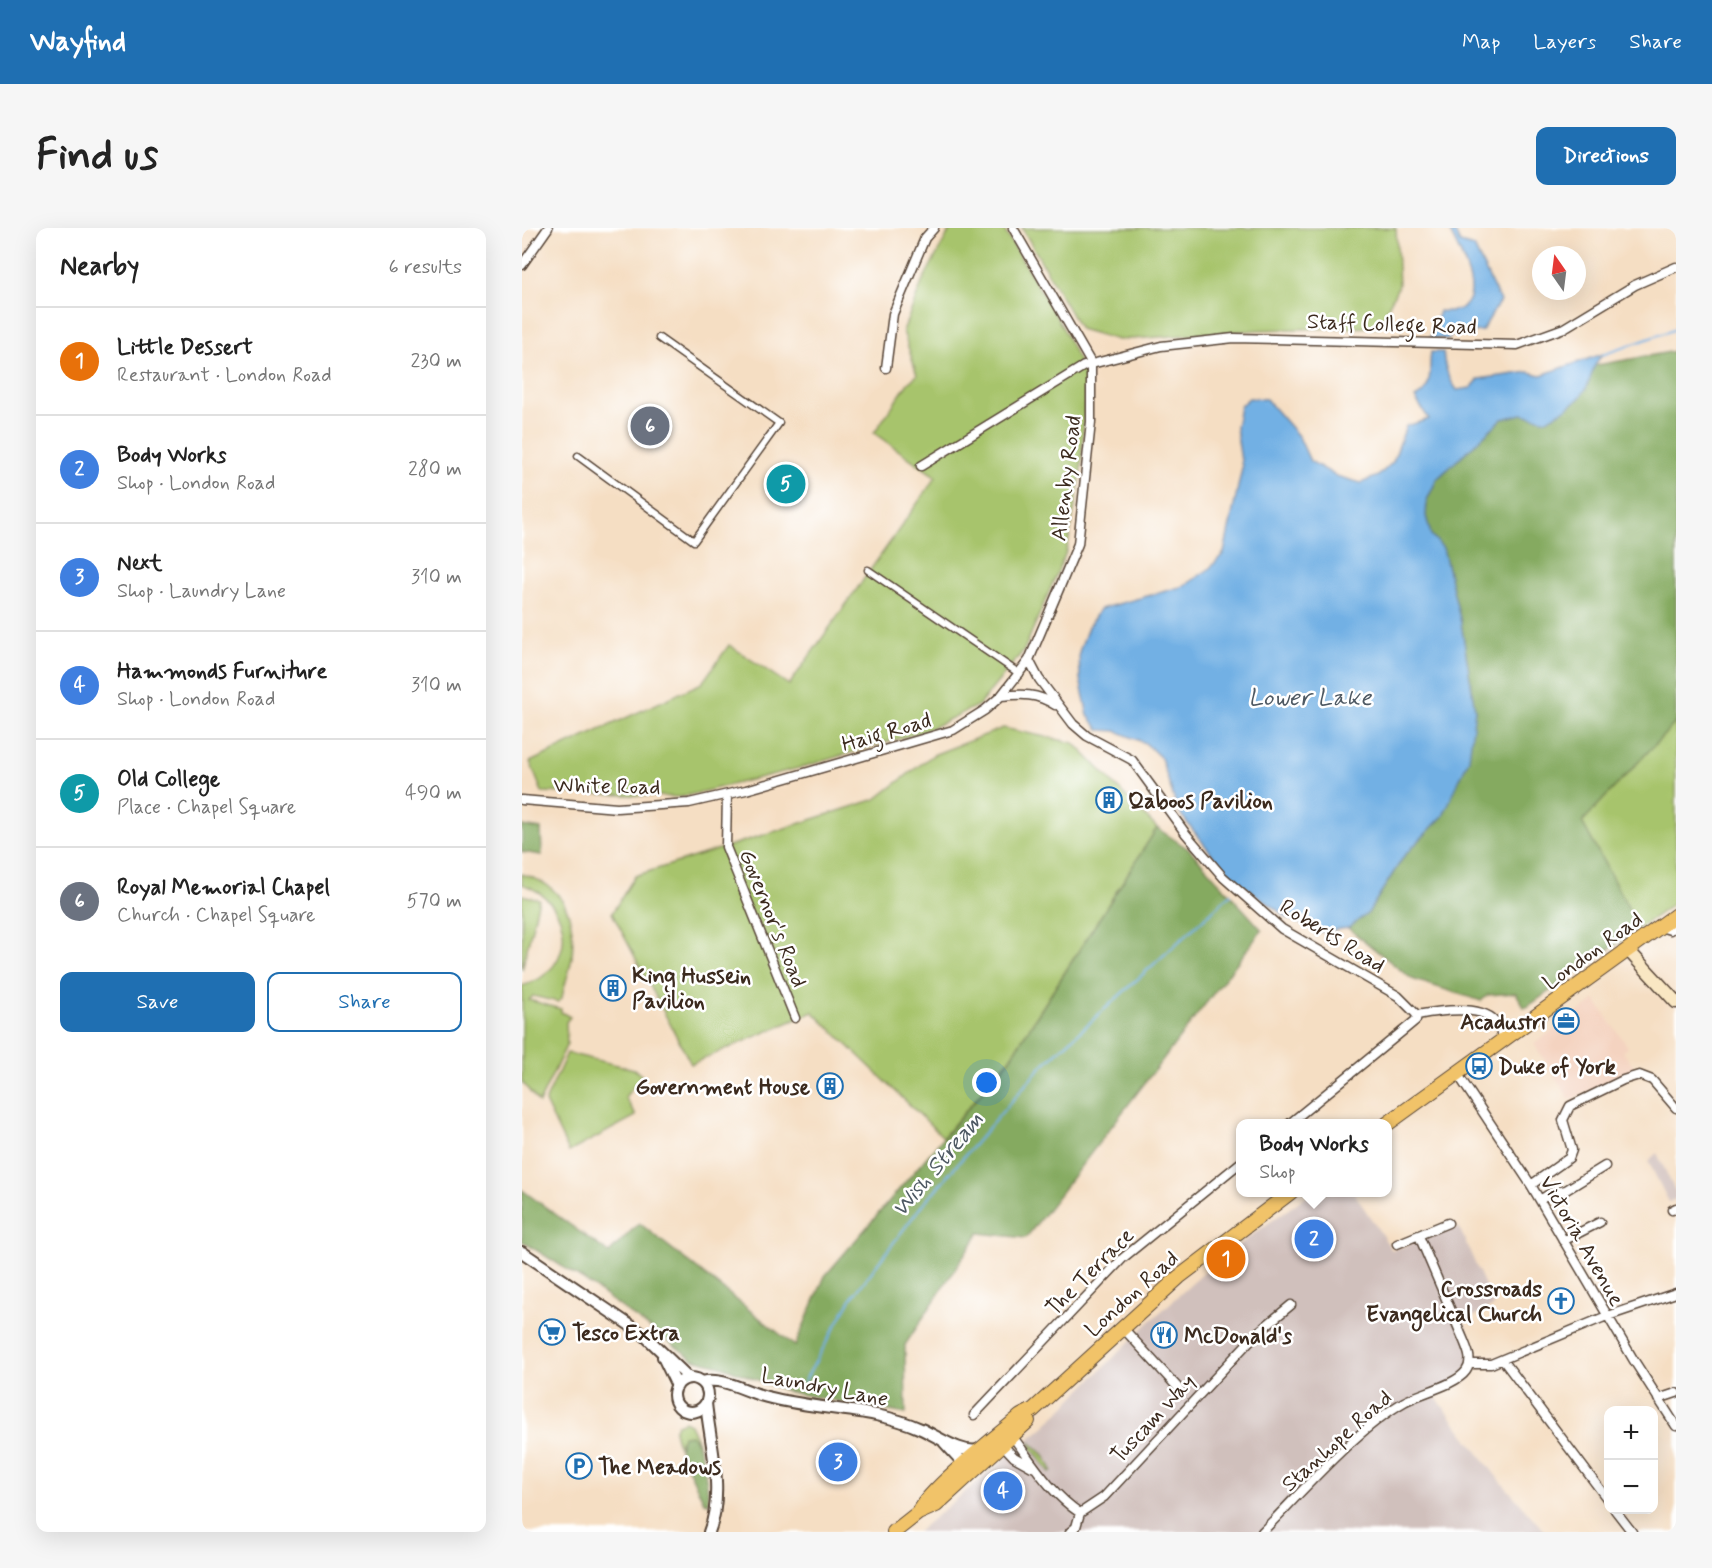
<!DOCTYPE html>
<html lang="en">
<head>
<meta charset="utf-8">
<style>
  :root { --surface:#fff; --page:#f6f6f6; --text:#222; --muted:#767676; --line:#e0e0e0; --accent:#1f6fb2 }
  body { margin:0; font-family:Mynerve,sans-serif; background:var(--page); color:var(--text) }
  .controls { position:absolute; right:18px; bottom:18px; display:grid; overflow:hidden; border-radius:12px; box-shadow:0 6px 24px #0002 }
  .controls button { width:54px; height:54px; display:grid; place-items:center; padding:0; border:0; border-bottom:2px solid var(--line); background:var(--surface); color:var(--text); font:30px sans-serif }
  .compass { position:absolute; left:1010px; top:18px; width:54px; height:54px; border-radius:50%; background:var(--surface); box-shadow:0 6px 24px #0002; rotate:346deg }
  .you { position:absolute; left:465px; top:855px; width:21px; height:21px; margin:-15px; border:4px solid #fff; border-radius:50%; background:#1a73e8; box-shadow:0 0 0 9px #1a73e833 }
  .badge { display:grid; place-items:center; width:39px; height:39px; border-radius:50%; background:var(--accent); color:#fff; font-size:20px; font-weight:700 }
  .pin { position:absolute; translate:-50% -50%; border:3px solid #fff; box-shadow:0 2px 6px #0006 }
  .popup { position:absolute; left:714px; top:891px; width:156px; height:78px; box-sizing:border-box; display:grid; place-content:center; border-radius:12px; background:var(--surface); filter:drop-shadow(0 2px 4px #0005); font-size:20px; white-space:nowrap; color:var(--muted) }
  .popup b { font-size:22px; color:var(--text) }
  .popup::after { content:''; position:absolute; left:50%; top:100%; margin-left:-12px; border:12px solid transparent; border-top-color:var(--surface) }
  .list { margin:0; padding:0; list-style:none }
  h2 { display:flex; justify-content:space-between; align-items:center; height:78px; margin:0; padding:0 24px; font-size:26px }
  h2 small { font-size:20px; font-weight:400; color:var(--muted) }
  .list li { display:grid; grid-template-columns:39px 1fr auto; gap:18px; align-items:center; box-sizing:border-box; height:108px; padding:0 24px; border-top:2px solid var(--line) }
  .list b { display:block; font-size:22px; white-space:nowrap }
  .list p { margin:0; font-size:20px; white-space:nowrap; color:var(--muted) }
  .list em { font-size:20px; font-style:normal; color:var(--muted) }
  .actions { display:flex; gap:12px; padding:18px 24px }
  .actions a { flex:1; padding:14px 0; border:2px solid var(--accent); border-radius:12px; text-align:center; font-size:21px; color:var(--accent) }
  .actions .main { background:var(--accent); color:#fff }
  .map { position:relative; flex:none; width:1154px; height:1304px; overflow:hidden; border-radius:12px }
  header { display:flex; align-items:center; gap:36px; box-sizing:border-box; height:84px; padding:0 30px; background:var(--accent); color:#fff }
  header strong { font-size:28px }
  nav { display:flex; gap:33px; margin-inline-start:auto; font-size:21px }
  .intro { display:flex; align-items:center; justify-content:space-between; box-sizing:border-box; height:144px; padding:0 36px }
  h1 { margin:0; font-size:42px }
  .button { padding:15px 27px; border-radius:12px; background:var(--accent); color:#fff; font-size:21px; font-weight:700 }
  main { display:flex; gap:36px; padding:0 36px }
  aside { flex:1; background:var(--surface); border-radius:12px; box-shadow:0 6px 24px #0002 }
  .map>svg:first-child { display:block }
  .built { fill:#f4d3c0 }
  .industrial { fill:#d0c0bc }
  .green { fill:#a7c46c; stroke:#717745; stroke-width:1.5 }
  .forest { fill:#85aa60; stroke:#606a3f; stroke-width:1.5 }
  .water { fill:#72b0e4; stroke:#566d81; stroke-width:1.5 }
  .lines { fill:none; stroke-linecap:round; stroke-linejoin:round }
  .stream { stroke:#72b0e4; stroke-width:2 }
  .pedestrian-casing { stroke:#574537; stroke-width:9 }
  .minor-casing { stroke:#574537; stroke-width:11 }
  .tertiary-casing { stroke:#574537; stroke-width:14 }
  .secondary-casing { stroke:#574537; stroke-width:15 }
  .primary-casing { stroke:#574537; stroke-width:16 }
  .pedestrian { stroke:#fff; stroke-width:6 }
  .minor { stroke:#fff; stroke-width:8 }
  .tertiary { stroke:#fff; stroke-width:10 }
  .secondary { stroke:#f9e7c3; stroke-width:12 }
  .primary { stroke:#f1c369; stroke-width:14 }
  .labels { text-anchor:middle; stroke-width:5; stroke-linejoin:round; paint-order:stroke }
  .street-label { font-size:22px; fill:#3b2a1e; stroke:#fff }
  .poi-label { font-size:22px; font-weight:bold; fill:#3b2a1e; stroke:#fff; text-anchor:start }
  .water-label { font-size:24px; font-style:italic; fill:#4e5963; stroke:#fff }
</style>
</head>
<body>
<header>
<strong>Wayfind</strong>
<nav><a>Map</a><a>Layers</a><a>Share</a></nav>
</header>
<div class="intro"><h1>Find us</h1><a class="button">Directions</a></div>
<main>
<aside>
<h2>Nearby<small>6 results</small></h2>
<ul class="list">
<li><span class="badge" style="background:#e8710a">1</span><div><b>Little Dessert</b><p>Restaurant · London Road</p></div><em>230 m</em></li>
<li><span class="badge" style="background:#3f7fe0">2</span><div><b>Body Works</b><p>Shop · London Road</p></div><em>280 m</em></li>
<li><span class="badge" style="background:#3f7fe0">3</span><div><b>Next</b><p>Shop · Laundry Lane</p></div><em>310 m</em></li>
<li><span class="badge" style="background:#3f7fe0">4</span><div><b>Hammonds Furniture</b><p>Shop · London Road</p></div><em>310 m</em></li>
<li><span class="badge" style="background:#0f9aa8">5</span><div><b>Old College</b><p>Place · Chapel Square</p></div><em>490 m</em></li>
<li><span class="badge" style="background:#6b7280">6</span><div><b>Royal Memorial Chapel</b><p>Church · Chapel Square</p></div><em>570 m</em></li>
</ul>
<div class="actions"><a class="main">Save</a><a>Share</a></div>
</aside>
<div class="map">
<svg width="1154" height="1304" viewBox="0 0 1154 1304">
  <rect width="100%" height="100%" fill="#fff"/>
  <filter id="ink" filterUnits="userSpaceOnUse"><feTurbulence type="fractalNoise" baseFrequency=".0167" numOctaves="2"/><feDisplacementMap in="SourceGraphic" scale="12" xChannelSelector="R" yChannelSelector="G"/><feConvolveMatrix kernelMatrix="1 2 1 2 8 2 1 2 1" color-interpolation-filters="sRGB"/></filter>
  <filter id="wash" filterUnits="userSpaceOnUse"><feTurbulence type="fractalNoise" baseFrequency=".008" numOctaves="4" result="noise"/><feDisplacementMap in="SourceGraphic" scale="24" xChannelSelector="R" yChannelSelector="G"/><feGaussianBlur stdDeviation="1.35" result="paint"/><feColorMatrix in="noise" values="0 0 0 0 0 0 0 0 0 0 0 0 0 0 0 0 0 1.4 0 .05"/><feComposite in="paint" operator="in"/></filter>
  <g filter="url(#wash)">
    <rect width="100%" height="100%" fill="#f5dec3"/>
    <path class="built" d="M 1073,772 L 1106,819 L 1100,823 L 1113,840 L 1100,849 L 1048,872 L 1012,816 Z"/>
    <path class="industrial" d="M 1135,925 L 1154,965 L 1154,971 L 1147,974 L 1126,933 Z
      M 790,964 L 832,965 L 870,1022 L 937,999 L 972,1078 L 942,1093 L 957,1132 L 947,1152 L 913,1168 L 975,1249 L 1023,1304 L 395,1304 L 524,1197 L 623,1098 L 697,1031 Z"/>
    <path class="green" d="M 429,0 L 481,0 L 541,100 L 564,149 L 559,245 L 545,322 L 502,422 L 457,477 L 403,503 L 277,540 L 159,569 L 20,564 L 8,534 L 180,455 L 207,417 L 267,457 L 414,249 L 352,205 L 386,155 L 395,147 L 381,103 L 401,52 Z
      M 500,0 L 874,0 L 877,57 L 856,99 L 736,102 L 596,112 L 558,101 Z
      M 1154,494 L 1154,674 L 1117,700 L 1060,594 Z
      M 481,500 L 552,515 L 635,600 L 486,833 L 421,909 L 291,784 L 169,836 L 90,685 L 113,648 L 354,571 L 411,527 Z
      M 0,646 C 43,658 54,688 50,729 C 48,743 42,757 40,770 L 36,774 L 11,768 L 7,772 L 39,781 L 39,784 L 48,789 L 44,794 L 45,816 L 17,875 L 0,854 L 0,758 C 57,742 53,674 0,656 Z
      M 0,667 L 17,671 L 0,742 Z
      M 45,825 L 112,841 L 120,848 L 103,869 L 114,888 L 47,924 L 23,874 Z
      M 162,1193 L 168,1196 L 176,1214 L 177,1221 L 174,1211 L 158,1213 L 157,1221 L 152,1203 L 155,1196 Z
      M 507,1213 L 522,1227 L 530,1242 L 528,1244 L 510,1221 Z"/>
    <path class="forest" d="M 1154,123 L 1154,494 L 1060,594 L 1117,700 L 1005,779 L 1002,779 L 994,765 L 966,767 L 959,773 L 890,751 L 826,700 L 846,685 L 882,628 L 921,588 L 953,482 L 939,395 L 921,320 L 909,307 L 904,288 L 905,272 L 915,251 L 980,191 L 1000,186 L 1025,192 C 1055,173 1060,173 1070,138 Z
      M 0,598 L 19,601 L 20,627 L 0,624 Z
      M 635,600 L 668,622 L 740,702 L 504,1010 L 457,1005 L 383,1117 L 384,1186 L 267,1164 L 199,1138 L 171,1131 L 60,1051 L 0,1013 L 0,962 L 87,1025 L 117,995 L 273,1118 L 303,1048 L 486,834 Z
      M 169,1207 C 181,1216 186,1259 187,1275 L 182,1274 L 157,1221 L 161,1208 Z"/>
    <path class="water" d="M 926,0 L 931,0 L 938,15 L 952,19 L 978,73 L 960,103 L 931,105 L 927,111 L 908,110 L 917,83 C 975,88 939,26 926,0 Z
      M 909,124 L 921,124 C 922,139 926,150 935,162 L 949,160 L 957,151 L 1007,144 L 1019,147 L 1081,126 C 1068,140 1071,150 1062,164 C 1054,177 1037,184 1025,192 L 1000,186 L 980,191 L 915,251 L 905,272 L 904,288 L 909,307 L 921,320 L 939,395 L 953,482 L 947,531 L 921,588 L 882,628 L 846,685 L 826,700 L 799,704 L 767,691 L 704,644 L 656,583 L 639,530 L 623,515 L 594,503 L 578,502 L 566,488 L 558,451 L 557,424 L 566,399 L 578,381 L 662,358 L 687,341 L 702,325 L 720,240 L 714,199 L 718,178 L 727,170 L 744,171 L 777,209 L 788,233 L 814,248 L 839,255 L 856,248 L 871,234 L 884,198 L 907,191 L 893,170 C 913,160 906,143 909,124 Z"/>
    <g class="lines">
      <path class="stream" d="M 1080,127 L 1154,101
        M 282,1154 L 329,1071 L 397,981 L 518,840 L 709,666"/>
    </g>
  </g>
  <g filter="url(#ink)">
    <g class="lines">
      <g class="pedestrian-casing">
        <path id="pedestrian" d="M 56,228 L 172,313 L 257,195 L 137,110
          M 346,342 L 498,446"/>
      </g>
      <g class="minor-casing">
        <path id="minor" d="M 491,0 L 569,135
          M 0,37 L 26,0
          M 364,140 L 371,86 L 403,10 L 412,0
          M 399,238 L 562,138 L 639,118 L 712,110 L 995,117 L 1042,100 L 1113,57 L 1154,39
          M 507,432 L 517,451 L 551,496 L 565,508 L 610,532 L 664,606 L 701,649 L 760,701 L 876,768 L 895,787
          M 479,468 C 500,466 515,465 533,477
          M 205,567 L 204,619 L 273,790
          M 0,572 L 95,580 L 167,575 L 224,562 L 431,502 L 463,482 L 479,468 L 507,432 L 556,316 L 569,194 L 569,135
          M 1138,699 L 1148,702 L 1154,698
          M 895,787 C 916,783 957,776 973,793 C 976,798 979,805 982,810
          M 935,845 L 1009,957 L 1111,1131 L 1154,1198
          M 767,896 L 882,802 L 894,792 L 895,787
          M 1009,957 L 1047,930 L 1050,922 L 1041,892 L 1048,878 L 1101,852 L 1117,847 L 1130,852 L 1154,880
          M 1018,972 L 1027,966 L 1044,962 L 1083,938
          M 1150,982 L 1154,980
          M 1041,1013 L 1078,994
          M 875,1016 L 926,995
          M 601,1100 L 659,1163
          M 981,1132 L 1086,1272
          M 947,1136 L 969,1136 L 1080,1090 L 1154,1065
          M 1136,1171 L 1154,1165
          M 452,1187 L 601,1030 L 718,935
          M 488,1205 C 510,1234 527,1264 558,1285
          M 478,1214 L 492,1229 L 510,1239
          M 1093,1282 L 1110,1304
          M 548,1304 L 554,1299 L 558,1285 L 582,1269 L 735,1105 L 769,1077
          M 740,1304 C 781,1263 833,1202 882,1174 C 898,1165 934,1157 944,1143 C 951,1133 946,1123 942,1113 L 897,1008"/>
      </g>
      <g class="tertiary-casing">
        <path id="tertiary" d="M 0,1024 L 121,1106 L 167,1150
          M 141,1129 L 155,1158
          M152 1167a17 17 0 1 1 34 0a17 17 0 1 1-34 0Z
          M 180,1154 C 200,1149 219,1161 238,1167 C 291,1183 348,1178 399,1201 C 415,1208 442,1228 459,1221
          M 184,1175 C 188,1217 203,1263 187,1304
          M 422,1214 L 446,1240"/>
      </g>
      <g class="secondary-casing">
        <path id="secondary" d="M 1106,722 L 1154,774"/>
      </g>
      <g class="primary-casing">
        <path id="primary" d="M 865,896 L 1154,687
          M 396,1285 C 406,1262 476,1207 499,1188 L 511,1182 L 657,1049 L 769,964
          M 372,1304 L 396,1285 L 414,1277 L 506,1193"/>
      </g>
      <use href="#pedestrian" class="pedestrian"/>
      <use href="#minor" class="minor"/>
      <use href="#tertiary" class="tertiary"/>
      <use href="#secondary" class="secondary"/>
      <use href="#primary" class="primary"/>
    </g>
  </g>
  <defs>
    <g id="building-ring" transform="scale(1.35)"><circle r="9.5" fill="#fff" stroke="#1f6fb2" stroke-width="1.5"/><path d="M-4-6H4V6H1V3H-1V6H-4ZM-2.5-4.3h1.7v1.8h-1.7ZM.8-4.3h1.7v1.8H.8ZM-2.5-1h1.7V.8h-1.7ZM.8-1h1.7V.8H.8Z" fill="#1f6fb2"/></g>
    <g id="office-ring" transform="scale(1.35)"><circle r="9.5" fill="#fff" stroke="#1f6fb2" stroke-width="1.5"/><path d="M-6-3h4V-5.5h4V-3h4V5H-6ZM-1-4.5V-3h2v-1.5ZM-6 0V1H6V0Z" fill="#1f6fb2"/></g>
    <g id="bus-ring" transform="scale(1.35)"><circle r="9.5" fill="#fff" stroke="#1f6fb2" stroke-width="1.5"/><path d="M-5-6H5V4H4V6H2V4H-2V6H-4V4H-5ZM-3.5-4V0h7V-4ZM-3.5 1.2v1.5H-2V1.2ZM2 1.2v1.5H3.5V1.2Z" fill="#1f6fb2"/></g>
    <g id="church-ring" transform="scale(1.35)"><circle r="9.5" fill="#fff" stroke="#1f6fb2" stroke-width="1.5"/><path d="M-1.2-6h2.4v3.5h3.3v2.4h-3.3V6h-2.4V-.1h-3.3v-2.4h3.3Z" fill="#1f6fb2"/></g>
    <g id="supermarket-ring" transform="scale(1.35)"><circle r="9.5" fill="#fff" stroke="#1f6fb2" stroke-width="1.5"/><path d="M-6-5.5h2.5l.6 2H6L4.5 2H-2.5L-4.4-4H-6ZM-1.5 3.2a1.3 1.3 0 1 0 .1 0ZM3 3.2a1.3 1.3 0 1 0 .1 0Z" fill="#1f6fb2"/></g>
    <g id="restaurant-ring" transform="scale(1.35)"><circle r="9.5" fill="#fff" stroke="#1f6fb2" stroke-width="1.5"/><path d="M-5-6h1v4h1v-4h1v4h1v-4h1v5L-1.5 .5V6h-2V.5L-5-1ZM5-6V6H3V1.5H1.5Q1.5-4 5-6Z" fill="#1f6fb2"/></g>
    <g id="parking-ring" transform="scale(1.35)"><circle r="9.5" fill="#fff" stroke="#1f6fb2" stroke-width="1.5"/><path d="M-3.5-5.5H1a3.5 3.5 0 0 1 0 7H-1V5.5H-3.5ZM-1-3.4V-.6H.8a1.4 1.4 0 0 0 0-2.8Z" fill="#1f6fb2"/></g>
  </defs>
  <g fill-rule="evenodd">
    <use href="#building-ring" x="587" y="572"/>
    <use href="#building-ring" x="91" y="760"/>
    <use href="#office-ring" x="1044" y="793"/>
    <use href="#bus-ring" x="957" y="838"/>
    <use href="#building-ring" x="308" y="858"/>
    <use href="#church-ring" x="1039" y="1073"/>
    <use href="#supermarket-ring" x="30" y="1104"/>
    <use href="#restaurant-ring" x="642" y="1107"/>
    <use href="#parking-ring" x="57" y="1238"/>
  </g>
  <g class="labels">
    <g class="street-label">
      <text transform="translate(870 95) rotate(2)" y="8">Staff College Road</text>
      <text transform="translate(543 250) rotate(-83)" y="8">Allenby Road</text>
      <text transform="translate(364 503) rotate(-16)" y="8">Haig Road</text>
      <text transform="translate(85 557) rotate(1)" y="8">White Road</text>
      <text transform="translate(252 690) rotate(68)" y="8">Governor's Road</text>
      <text transform="translate(811 707) rotate(32)" y="8">Roberts Road</text>
      <text transform="translate(1070 722) rotate(-36)" y="8">London Road</text>
      <text transform="translate(1061 1012) rotate(60)" y="8">Victoria Avenue</text>
      <text transform="translate(567 1043) rotate(-45)" y="8">The Terrace</text>
      <text transform="translate(609 1065) rotate(-42)" y="8">London Road</text>
      <text transform="translate(303 1158) rotate(11)" y="8">Laundry Lane</text>
      <text transform="translate(630 1190) rotate(-47)" y="8">Tuscam Way</text>
      <text transform="translate(814 1212) rotate(-42)" y="8">Stanhope Road</text>
    </g>
    <g class="poi-label">
      <text x="606" y="580">Qaboos Pavilion</text>
      <text x="110" y="755">King Hussein<tspan x="110" dy="25">Pavilion</tspan></text>
      <text x="1024" y="801" text-anchor="end">Acadustri</text>
      <text x="976" y="846">Duke of York</text>
      <text x="288" y="866" text-anchor="end">Government House</text>
      <text x="1020" y="1068" text-anchor="end">Crossroads<tspan x="1020" dy="25">Evangelical Church</tspan></text>
      <text x="50" y="1112">Tesco Extra</text>
      <text x="662" y="1115">McDonald's</text>
      <text x="76" y="1246">The Meadows</text>
    </g>
    <g class="water-label">
      <text x="788" y="477">Lower Lake</text>
      <text transform="translate(415 936) rotate(-50)" y="8">Wish Stream</text>
    </g>
  </g>
</svg>
<div class="controls">
<button>+</button>
<button>−</button>
</div>
<svg class="compass" viewBox="-18 -18 36 36"><path d="M0-13l5 13h-10z" fill="#e53935"/><path d="M0 13l5-13h-10z" fill="#767676"/></svg>
<div class="you"></div>
<div class="pin badge" style="left:704px;top:1031px;background:#e8710a">1</div>
<div class="pin badge" style="left:792px;top:1011px;background:#3f7fe0">2</div>
<div class="popup"><b>Body Works</b>Shop</div>
<div class="pin badge" style="left:316px;top:1234px;background:#3f7fe0">3</div>
<div class="pin badge" style="left:481px;top:1263px;background:#3f7fe0">4</div>
<div class="pin badge" style="left:264px;top:256px;background:#0f9aa8">5</div>
<div class="pin badge" style="left:128px;top:198px;background:#6b7280">6</div>
</div>
</main>
</body>
</html>
